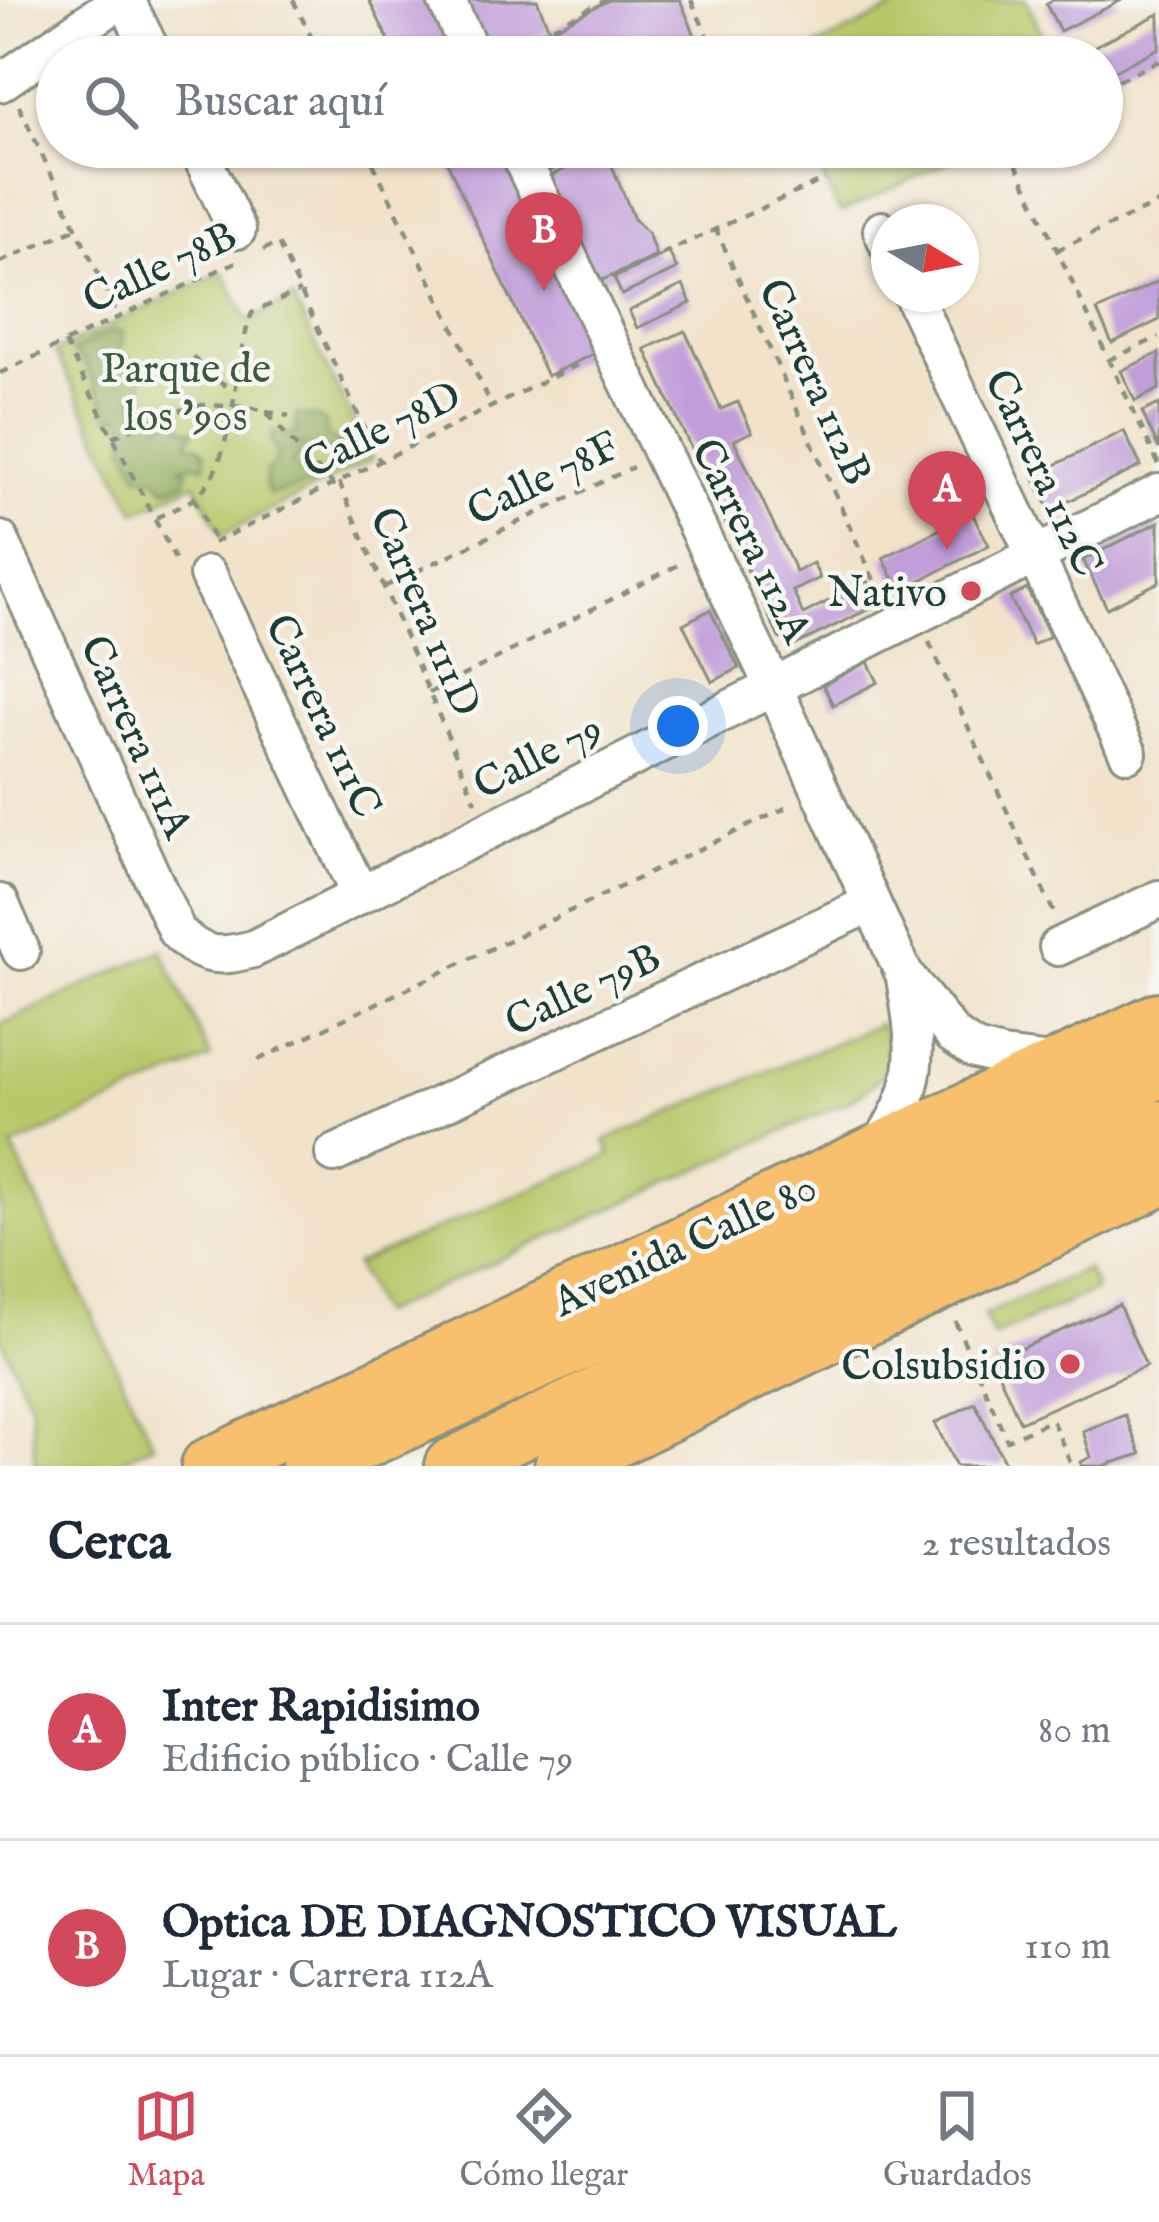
<!DOCTYPE html>
<html lang="es">
<head>
<meta charset="utf-8">
<style>
  :root { --surface:#fff; --page:#f6f6f7; --text:#1f2937; --muted:#747a83; --line:#e0e1e3; --accent:#d1495b }
  body { margin:0; font-family:"IM FELL English",serif; background:var(--page); color:var(--text) }
  .compass { position:absolute; left:871px; top:204px; width:108px; height:108px; border-radius:50%; background:var(--surface); box-shadow:0 3px 9px #0004; rotate:100deg }
  .you { position:absolute; left:678px; top:726px; width:42px; height:42px; margin:-30px; border:9px solid #fff; border-radius:50%; background:#1a73e8; box-shadow:0 0 0 18px #1a73e833 }
  .badge { display:grid; place-items:center; width:78px; height:78px; border-radius:50%; background:var(--accent); color:#fff; font-size:39px; font-weight:700 }
  .pin { position:absolute; translate:-50% -99px; filter:drop-shadow(0 3px 6px #0008) }
  .pin::after { content:''; position:absolute; top:63px; width:42px; height:36px; background:inherit; clip-path:polygon(0 0,100% 0,50% 100%) }
  .list { margin:0; padding:0; list-style:none }
  h2 { display:flex; justify-content:space-between; align-items:center; height:156px; margin:0; padding:0 48px; font-size:51px }
  h2 small { font-size:39px; font-weight:400; color:var(--muted) }
  .list li { display:grid; grid-template-columns:78px 1fr auto; gap:36px; align-items:center; box-sizing:border-box; height:216px; padding:0 48px; border-top:3px solid var(--line) }
  .list b { display:block; font-size:45px; white-space:nowrap }
  .list p { margin:0; font-size:39px; white-space:nowrap; color:var(--muted) }
  .list em { font-size:39px; font-style:normal; color:var(--muted) }
  .icon { flex:none; width:66px; height:66px; fill:none; stroke:currentColor; stroke-width:2; stroke-linecap:round; stroke-linejoin:round }
  .map { position:relative; flex:none; width:1159px; height:1466px; overflow:hidden }
  .search { position:absolute; background:var(--surface); box-shadow:0 3px 9px #0004; left:36px; right:36px; top:36px; height:132px; display:flex; align-items:center; gap:30px; box-sizing:border-box; padding:0 42px; border-radius:66px; color:var(--muted); font-size:45px }
  .sheet { height:588px; background:var(--surface) }
  nav { display:flex; justify-content:space-around; align-items:center; box-sizing:border-box; height:168px; border-top:3px solid var(--line); background:var(--surface); font-size:33px; color:var(--muted) }
  nav a { display:grid; justify-items:center; gap:6px }
  nav .on { color:var(--accent) }
  .map>svg:first-child { display:block }
  .green { fill:#b8c769; stroke:#6c824e; stroke-width:3 }
  .forest { fill:#92ac5d; stroke:#587448; stroke-width:3 }
  .building { fill:#c19dd9 }
  .lines { fill:none; stroke-linecap:round; stroke-linejoin:round }
  .minor-casing { stroke:#88907f; stroke-width:42 }
  .highway-casing { stroke:#88907f; stroke-width:60 }
  .path { stroke:#88907f; stroke-width:4.5; stroke-dasharray:9 9; stroke-linecap:butt }
  .minor { stroke:#fff; stroke-width:36 }
  .highway { stroke:#f8bf6c; stroke-width:54 }
  .poi-dot { fill:#d1495b; stroke:#f6f6f2; stroke-width:4.5 }
  .labels { text-anchor:middle; stroke-width:9; stroke-linejoin:round; paint-order:stroke }
  .street-label { font-size:42px; fill:#1f3d34; stroke:#f6f6f2 }
  .park-label { font-size:42px; fill:#3e593f; stroke:#f6f6f2 }
  .poi-label { font-size:42px; fill:#1f3d34; stroke:#f6f6f2; text-anchor:end }
</style>
</head>
<body>
<div class="map">
<svg width="1159" height="1466" viewBox="0 0 1159 1466">
  <rect width="100%" height="100%" fill="#f6f6f2"/>
  <filter id="ink" filterUnits="userSpaceOnUse"><feTurbulence type="fractalNoise" baseFrequency=".00833" numOctaves="2"/><feDisplacementMap in="SourceGraphic" scale="24" xChannelSelector="R" yChannelSelector="G"/><feConvolveMatrix kernelMatrix="1 2 1 2 8 2 1 2 1" color-interpolation-filters="sRGB"/></filter>
  <filter id="wash" filterUnits="userSpaceOnUse"><feTurbulence type="fractalNoise" baseFrequency=".004" numOctaves="4" result="noise"/><feDisplacementMap in="SourceGraphic" scale="48" xChannelSelector="R" yChannelSelector="G"/><feGaussianBlur stdDeviation="2.7" result="paint"/><feColorMatrix in="noise" values="0 0 0 0 0 0 0 0 0 0 0 0 0 0 0 0 0 1.4 0 .05"/><feComposite in="paint" operator="in"/></filter>
  <g filter="url(#wash)">
    <rect width="100%" height="100%" fill="#f2e2ca"/>
    <path class="green" d="M 912,0 L 1026,0 L 1053,57 L 795,57 Z
      M 809,147 L 980,147 L 840,213 Z
      M 223,272 L 248,321 L 293,298 L 372,459 L 222,535 L 195,483 L 136,512 L 55,351 Z
      M 162,950 L 211,1058 L 12,1147 L 153,1444 L 109,1466 L 35,1466 L 31,1406 L 0,1336 L 0,1025 Z
      M 880,1024 C 883,1032 891,1045 890,1054 C 890,1075 864,1092 849,1101 L 379,1314 L 355,1264 L 611,1155 L 605,1140 Z
      M 1087,1269 L 1096,1290 L 993,1336 L 984,1315 Z"/>
    <path class="forest" d="M 113,330 L 123,333 L 120,353 L 145,366 L 141,391 L 132,397 L 135,402 L 142,401 L 150,406 L 151,413 L 163,425 L 176,416 L 181,426 L 194,430 L 188,443 L 197,445 L 206,453 L 205,466 L 191,463 L 181,467 L 188,470 L 185,482 L 166,489 L 157,478 L 138,474 L 126,447 L 126,424 L 118,413 L 111,418 L 84,362 L 72,351 Z
      M 296,415 L 317,417 L 325,422 L 326,435 L 340,443 L 335,452 L 307,448 L 302,445 L 298,458 L 292,464 L 300,472 L 314,474 L 312,484 L 270,495 L 265,486 L 267,470 L 276,463 L 277,451 L 270,442 L 272,433 L 293,435 L 297,430 Z"/>
    <g id="blocks">
      <path class="building" d="M 369,0 L 445,0 L 471,57 L 397,57 Z
        M 447,0 L 537,0 L 549,29 L 493,57 L 474,57 Z
        M 609,0 L 680,0 L 704,57 L 498,57 Z
        M 1053,0 L 1122,0 L 1060,31 L 1046,4 Z
        M 1159,14 L 1159,48 L 1102,77 L 1102,57 L 1073,57 Z
        M 440,147 L 511,147 L 607,347 L 547,376 Z
        M 519,147 L 598,147 L 534,179 Z
        M 605,149 L 634,219 L 648,233 L 656,256 L 591,285 L 545,179 Z
        M 669,252 L 677,269 L 622,295 L 614,278 Z
        M 1159,281 L 1159,320 L 1112,343 L 1097,311 Z
        M 683,285 L 691,303 L 637,328 L 629,311 Z
        M 685,331 L 721,409 L 738,402 L 752,432 L 734,440 L 796,572 L 813,563 L 820,578 L 793,591 L 803,614 L 868,581 L 879,604 L 795,645 L 779,638 L 645,349 Z
        M 1159,353 L 1159,389 L 1135,401 L 1121,371 Z
        M 1159,404 L 1159,449 L 1142,412 Z
        M 1124,431 L 1141,466 L 1050,510 L 1033,476 Z
        M 972,513 L 989,545 L 900,591 L 883,558 Z
        M 1159,522 L 1159,582 L 1107,608 L 1083,560 Z
        M 1027,589 L 1050,636 L 1033,645 L 1010,598 Z
        M 710,610 L 739,668 L 712,682 L 683,624 Z
        M 868,662 L 878,682 L 833,705 L 823,685 Z
        M 1119,1305 L 1146,1366 L 1020,1422 L 993,1361 Z
        M 975,1403 L 1005,1463 L 999,1466 L 956,1466 L 935,1423 Z
        M 1125,1415 L 1141,1454 L 1103,1466 L 1082,1466 L 1081,1462 L 1091,1457 L 1083,1431 Z"/>
    </g>
  </g>
  <g filter="url(#ink)">
    <use href="#blocks" fill-opacity="0" stroke="#88907f" stroke-width="3"/>
    <g class="lines">
      <g class="minor-casing">
        <path id="minor" d="M 126,0 L 154,57
          M 446,0 L 473,57
          M 0,83 L 120,0
          M 197,147 L 237,230
          M 516,147 L 773,686 L 904,974 L 953,1035 L 975,1050 L 1002,1057 L 1061,1064
          M 882,230 L 889,246
          M 912,294 L 1128,753
          M 0,540 L 177,932 C 203,958 219,958 253,949 L 1159,493
          M 208,575 L 360,895
          M 0,903 L 21,951
          M 1058,947 L 1159,899
          M 875,1152 C 922,1085 918,1055 905,978
          M 334,1154 L 870,904"/>
      </g>
      <g class="highway-casing">
        <path id="highway" d="M 209,1466 L 1159,1020
          M 309,1466 L 665,1304 L 1159,1070
          M 452,1466 L 753,1318 L 1159,1128
          M 562,1466 L 750,1373 L 1159,1179"/>
      </g>
      <path class="path" d="M 293,0 L 321,57
        M 691,0 L 717,57
        M 504,52 L 606,0
        M 1102,88 L 1159,61
        M 19,106 L 119,318
        M 365,147 L 492,406
        M 1008,147 L 1159,465
        M 560,170 L 609,147
        M 715,227 L 882,598
        M 263,250 L 278,243 L 380,462
        M 1057,250 L 1159,203
        M 0,262 L 77,228
        M 612,277 L 825,179
        M 65,343 L 176,561 L 181,559
        M 193,356 L 201,367 L 233,391
        M 1109,360 L 1159,337
        M 0,373 L 236,262
        M 266,412 L 289,416
        M 113,437 L 165,414 L 203,405 L 250,407 L 266,412 L 309,461 L 333,484
        M 339,482 L 476,802
        M 194,498 L 215,542
        M 156,518 C 169,511 187,505 198,495 C 237,458 232,365 252,313 L 300,291
        M 213,543 L 585,361
        M 384,587 L 633,467
        M 929,642 L 1055,915
        M 429,693 L 680,564
        M 258,1060 L 794,804
        M 955,1321 L 1007,1440 L 1052,1420 L 1072,1466"/>
      <use href="#minor" class="minor"/>
      <use href="#highway" class="highway"/>
    </g>
  </g>
  <g class="poi-dot">
    <circle cx="971" cy="591" r="12"/>
    <circle cx="1070" cy="1364" r="12"/>
  </g>
  <g class="labels">
    <g class="street-label">
      <text transform="translate(159 266) rotate(-25)" y="15">Calle 78B</text>
      <text transform="translate(817 381) rotate(66)" y="15">Carrera 112B</text>
      <text transform="translate(381 428) rotate(-26)" y="15">Calle 78D</text>
      <text transform="translate(1045 472) rotate(65)" y="15">Carrera 112C</text>
      <text transform="translate(542 477) rotate(-26)" y="15">Calle 78F</text>
      <text transform="translate(753 540) rotate(64)" y="15">Carrera 112A</text>
      <text transform="translate(427 611) rotate(67)" y="15">Carrera 111D</text>
      <text transform="translate(325 715) rotate(65)" y="15">Carrera 111C</text>
      <text transform="translate(138 736) rotate(66)" y="15">Carrera 111A</text>
      <text transform="translate(537 755) rotate(-27)" y="15">Calle 79</text>
      <text transform="translate(582 988) rotate(-25)" y="15">Calle 79B</text>
      <text transform="translate(684 1243) rotate(-25)" y="15">Avenida Calle 80</text>
    </g>
    <g class="park-label">
      <text x="186" y="382">Parque de<tspan x="186" dy="48">los '90s</tspan></text>
    </g>
    <g class="poi-label">
      <text x="947" y="606">Nativo</text>
      <text x="1046" y="1379">Colsubsidio</text>
    </g>
  </g>
</svg>
<svg class="compass" viewBox="-18 -18 36 36"><path d="M0-13l5 13h-10z" fill="#e53935"/><path d="M0 13l5-13h-10z" fill="#747a83"/></svg>
<div class="you"></div>
<div class="pin badge" style="left:947px;top:550px">A</div>
<div class="pin badge" style="left:544px;top:291px">B</div>
<div class="search"><svg class="icon" aria-label="search" viewBox="0 0 24 24"><circle cx="10" cy="10" r="6"/><path d="M15 15l6 6"/></svg>Buscar aquí</div>
</div>
<section class="sheet">
<h2>Cerca<small>2 resultados</small></h2>
<ul class="list">
<li><span class="badge">A</span><div><b>Inter Rapidisimo</b><p>Edificio público · Calle 79</p></div><em>80 m</em></li>
<li><span class="badge">B</span><div><b>Optica DE DIAGNOSTICO VISUAL</b><p>Lugar · Carrera 112A</p></div><em>110 m</em></li>
</ul>
</section>
<nav>
<a class="on"><svg class="icon" aria-label="map" viewBox="0 0 24 24"><path d="M3 6l6-2 6 2 6-2v14l-6 2-6-2-6 2zM9 4v14M15 6v14"/></svg>Mapa</a>
<a><svg class="icon" aria-label="directions" viewBox="0 0 24 24"><path d="M12 3l9 9-9 9-9-9zM9 14v-3h6M13 9l2 2-2 2"/></svg>Cómo llegar</a>
<a><svg class="icon" aria-label="saved" viewBox="0 0 24 24"><path d="M7 4h10v16l-5-4-5 4z"/></svg>Guardados</a>
</nav>
</body>
</html>
